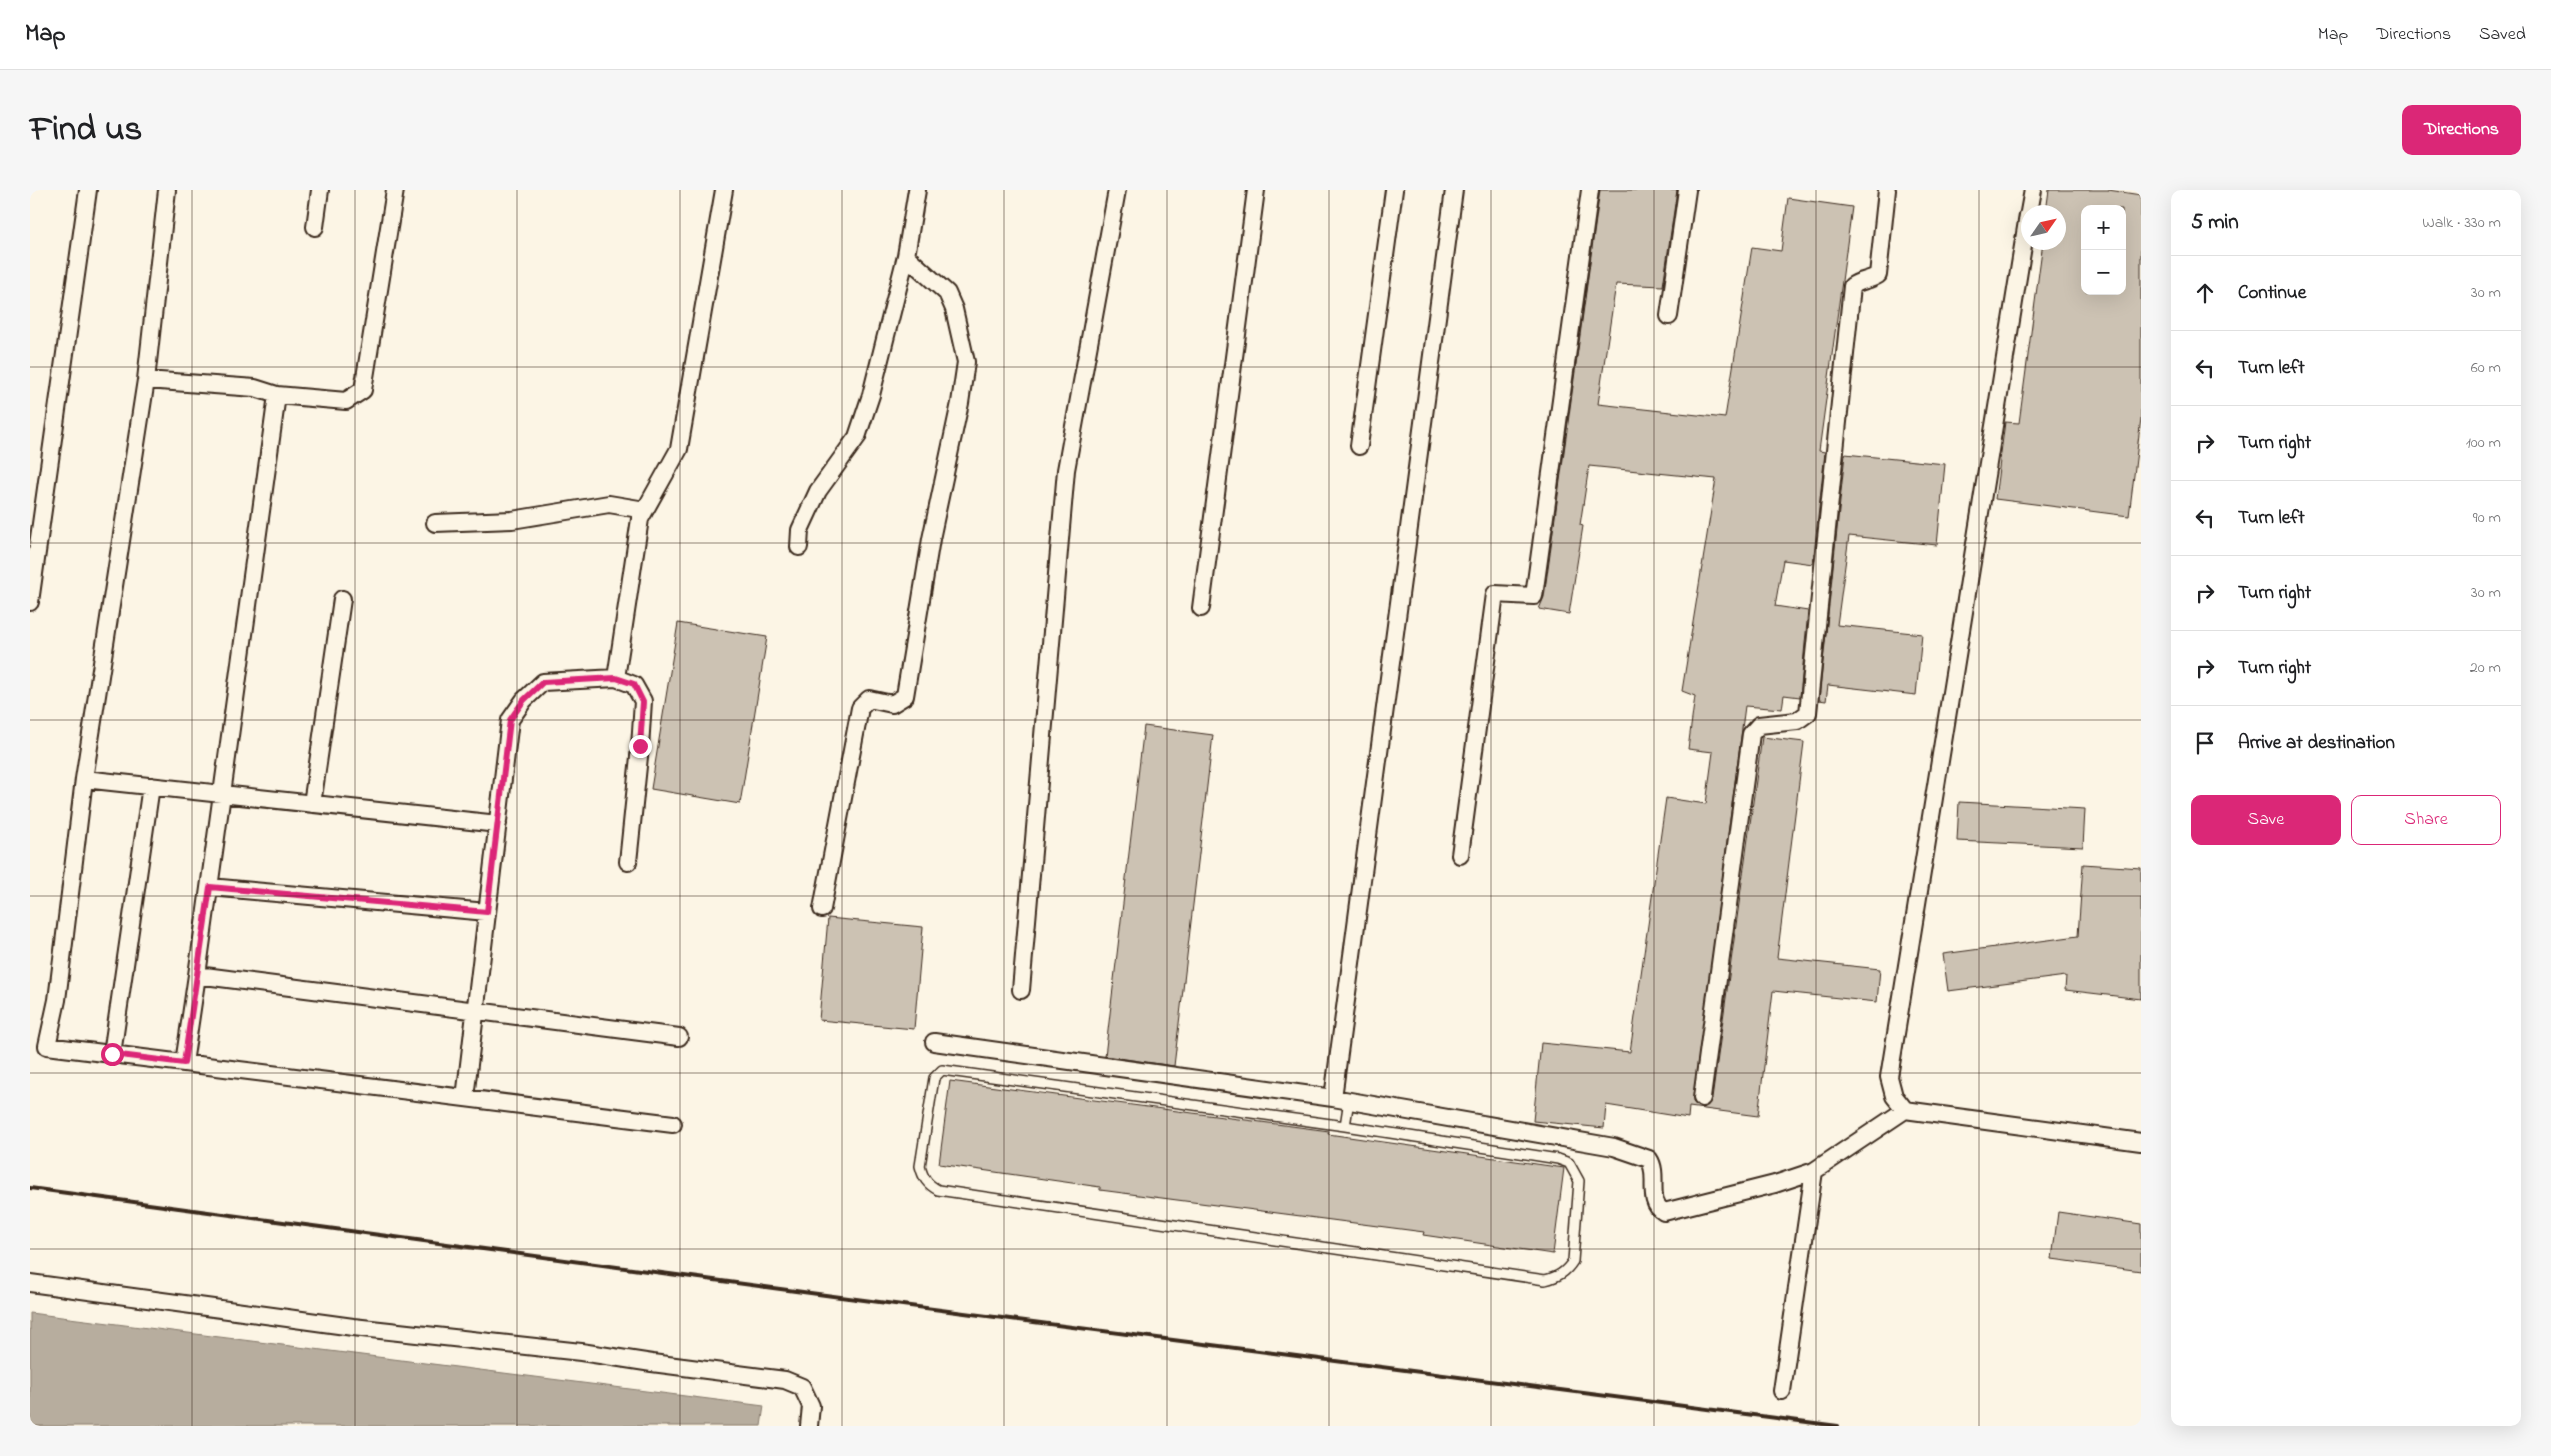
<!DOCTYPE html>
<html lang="en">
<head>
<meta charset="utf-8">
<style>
  :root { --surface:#fff; --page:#f6f6f6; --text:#202124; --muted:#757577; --line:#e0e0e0; --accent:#db2777 }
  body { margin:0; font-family:"Indie Flower",sans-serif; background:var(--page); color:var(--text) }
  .controls { position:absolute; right:15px; top:15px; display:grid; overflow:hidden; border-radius:10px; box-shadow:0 5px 20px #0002 }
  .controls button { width:45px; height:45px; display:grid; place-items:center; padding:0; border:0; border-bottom:1px solid var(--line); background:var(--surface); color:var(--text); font:25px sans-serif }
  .compass { position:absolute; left:1991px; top:15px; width:45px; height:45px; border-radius:50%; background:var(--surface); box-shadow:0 5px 20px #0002; rotate:56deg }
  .stop { position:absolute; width:15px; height:15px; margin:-11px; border:4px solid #db2777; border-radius:50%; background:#fff }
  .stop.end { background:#db2777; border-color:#fff; box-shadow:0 1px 5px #0008 }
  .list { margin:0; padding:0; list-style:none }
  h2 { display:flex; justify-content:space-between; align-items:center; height:65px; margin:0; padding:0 20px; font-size:21px }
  h2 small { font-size:16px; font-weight:400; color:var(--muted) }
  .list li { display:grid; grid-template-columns:32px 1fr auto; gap:15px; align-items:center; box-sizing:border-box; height:75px; padding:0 20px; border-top:1px solid var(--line) }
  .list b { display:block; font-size:19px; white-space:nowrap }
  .list em { font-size:16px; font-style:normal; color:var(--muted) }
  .actions { display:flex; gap:10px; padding:15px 20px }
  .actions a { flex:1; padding:11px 0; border:1px solid var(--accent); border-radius:10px; text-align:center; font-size:18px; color:var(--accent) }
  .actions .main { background:var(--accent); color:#fff }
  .icon { flex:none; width:28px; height:28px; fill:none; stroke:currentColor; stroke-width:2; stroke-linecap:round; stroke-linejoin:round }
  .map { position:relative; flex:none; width:2111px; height:1236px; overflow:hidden; border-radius:10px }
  header { display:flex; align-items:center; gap:30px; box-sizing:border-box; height:70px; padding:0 25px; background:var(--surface); border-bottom:1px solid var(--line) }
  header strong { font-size:24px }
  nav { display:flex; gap:28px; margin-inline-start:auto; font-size:18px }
  .intro { display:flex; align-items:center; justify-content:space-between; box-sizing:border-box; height:120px; padding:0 30px }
  h1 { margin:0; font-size:35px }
  .button { padding:12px 22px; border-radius:10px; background:var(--accent); color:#fff; font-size:18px; font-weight:700 }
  main { display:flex; gap:30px; padding:0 30px }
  aside { flex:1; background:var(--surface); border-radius:10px; box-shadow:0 5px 20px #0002 }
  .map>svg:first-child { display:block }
  .water { fill:#b7ad9e; stroke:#85796b }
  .building { fill:#ccc2b3; stroke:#3b2a1e; fill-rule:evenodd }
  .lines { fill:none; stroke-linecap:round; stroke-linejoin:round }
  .service-casing { stroke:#3b2a1e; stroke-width:12 }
  .minor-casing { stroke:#3b2a1e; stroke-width:20 }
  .service { stroke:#fcf5e5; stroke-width:9 }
  .minor { stroke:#fcf5e5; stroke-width:16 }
  .rail { stroke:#3b2a1e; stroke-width:4 }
  .route { stroke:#db2777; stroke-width:6 }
  .grid { fill:none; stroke:#3b2a1e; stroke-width:1; stroke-opacity:0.55 }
</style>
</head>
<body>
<header>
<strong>Map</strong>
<nav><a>Map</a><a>Directions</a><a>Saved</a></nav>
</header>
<div class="intro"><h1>Find us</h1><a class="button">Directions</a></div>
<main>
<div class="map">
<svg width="2111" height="1236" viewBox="0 0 2111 1236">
  <rect width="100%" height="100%" fill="#fcf5e5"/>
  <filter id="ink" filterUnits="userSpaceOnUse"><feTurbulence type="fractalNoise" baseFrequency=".02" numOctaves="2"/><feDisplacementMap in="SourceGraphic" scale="10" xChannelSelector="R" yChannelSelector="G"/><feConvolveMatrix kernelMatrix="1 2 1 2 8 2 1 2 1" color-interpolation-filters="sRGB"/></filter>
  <g filter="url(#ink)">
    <path class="water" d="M 0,1123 L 734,1216 L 731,1236 L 0,1236 Z"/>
    <path class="building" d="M 1570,0 L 1647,0 L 1633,96 L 1586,94 L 1568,214 L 1695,228 L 1722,57 L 1751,61 L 1758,8 L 1822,17 L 1789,261 L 1795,262 L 1783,374 L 1753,370 L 1745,416 L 1778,421 L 1770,507 L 1754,505 L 1752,519 L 1715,516 L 1663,912 L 1670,918 L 1675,917 L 1682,909 L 1732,547 L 1774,552 L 1747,768 L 1850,779 L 1847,812 L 1743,801 L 1728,926 L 1659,917 L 1658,928 L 1576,915 L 1574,938 L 1503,931 L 1511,853 L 1600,862 L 1636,608 L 1676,614 L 1683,562 L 1658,559 L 1665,506 L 1652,501 L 1686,289 L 1559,276 L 1550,335 L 1553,336 L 1539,424 L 1509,419 L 1514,407 Z
      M 2019,0 L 2078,0 L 2111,5 L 2111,228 L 2099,326 L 1965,309 L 1975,232 L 1989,233 L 2013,52 L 2028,52 L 2028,22 L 2016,22 ZM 2055,19 L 2092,19 L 2092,101 L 2055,101 Z
      M 1815,264 L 1915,274 L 1907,355 L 1819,346 L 1807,435 L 1892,444 L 1886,505 L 1798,495 L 1796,511 L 1789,510 Z
      M 648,433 L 737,447 L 710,614 L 621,599 Z
      M 1114,536 L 1183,545 L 1144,876 L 1075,866 Z
      M 1929,612 L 2055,619 L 2053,657 L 1927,651 Z
      M 2053,674 L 2111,678 L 2111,809 L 2035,800 L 2036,786 L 1918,801 L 1913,764 L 2048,746 Z
      M 798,728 L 893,737 L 884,839 L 789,830 Z
      M 920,891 L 1299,941 L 1298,944 L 1534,978 L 1523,1064 L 1393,1045 L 1394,1042 L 1070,1000 L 1070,997 L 909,974 Z
      M 2028,1022 L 2111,1034 L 2111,1081 L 2022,1069 Z"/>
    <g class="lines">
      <g class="service-casing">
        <path id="service" d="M 1315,936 L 1528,969 L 1539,973 L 1549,991 L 1543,1071 C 1536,1082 1528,1087 1515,1090 L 908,1000 C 897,994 893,988 890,976 L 904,888 L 912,880 L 1315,936 L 1319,910"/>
      </g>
      <g class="minor-casing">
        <path id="minor" d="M 137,0 L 116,190 L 54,589 L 27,810 L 17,856 L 643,934
          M 1999,22 L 2003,0
          M 285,37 L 290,0
          M 1639,126 L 1657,0
          M 116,190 L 225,198 L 247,205 L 316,211 L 333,200 L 365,0
          M 247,205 L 167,785 L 649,847
          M 1329,256 L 1364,0
          M 405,333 L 482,330 L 579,314 L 615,320
          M 769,357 L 770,340 L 788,301 L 827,247 L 841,205 L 876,66
          M 0,412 L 58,0
          M 1171,418 L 1226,0
          M 54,589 L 468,634
          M 282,614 L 312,409
          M 1430,665 L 1465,404 L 1504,406 L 1560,0
          M 598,672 L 610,557 L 613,511 L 604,495 L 586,488 L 610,329 L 649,259 L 694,0
          M 180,697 L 457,722
          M 792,719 L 830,518 L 839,509 L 862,514 L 875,506 L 901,349 L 930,213 L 936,172 L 924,119 L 917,103 L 876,66 L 887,0
          M 991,800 L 1036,280 L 1087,0
          M 904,852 L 1303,908 L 1584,957 L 1619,969 C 1630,985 1615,1011 1634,1022 L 1745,994 L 1784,981 L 1875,920 L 2111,952
          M 82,864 L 121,596
          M 154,873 L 167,785
          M 435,908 L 480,530 L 494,510 L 513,492 L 586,488
          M 1303,908 L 1424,0
          M 1672,908 L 1721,544 L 1729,535 L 1767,531 L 1778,523 L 1822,96 C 1830,90 1839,91 1848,85 L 1857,0
          M 1875,920 L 1864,906 L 1859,887 L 1998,25
          M 0,1093 L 323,1137 L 551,1162 L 622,1173 L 755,1190 L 772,1197 L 781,1216 L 779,1236
          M 1752,1201 L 1784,981"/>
      </g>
      <use href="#service" class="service"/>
      <use href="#minor" class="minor"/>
      <path class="rail" d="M 0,998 L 803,1106 L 1808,1236"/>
    </g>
  </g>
  <g class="lines" filter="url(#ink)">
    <path class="route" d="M 82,864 L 154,873 L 180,697 L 457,722 L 480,530 L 494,510 L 513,492 L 586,488 L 604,494 L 613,512 L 610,556"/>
  </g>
  <path class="grid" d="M 162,0 L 162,1236M 325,0 L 325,1236M 487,0 L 487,1236M 650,0 L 650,1236M 812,0 L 812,1236M 974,0 L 974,1236M 1137,0 L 1137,1236M 1299,0 L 1299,1236M 1461,0 L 1461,1236M 1624,0 L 1624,1236M 1786,0 L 1786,1236M 1949,0 L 1949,1236M 0,177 L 2111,177M 0,353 L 2111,353M 0,530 L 2111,530M 0,706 L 2111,706M 0,883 L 2111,883M 0,1059 L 2111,1059"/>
</svg>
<div class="controls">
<button>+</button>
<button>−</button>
</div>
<svg class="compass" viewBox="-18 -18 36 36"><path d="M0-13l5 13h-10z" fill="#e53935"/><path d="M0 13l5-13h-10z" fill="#757577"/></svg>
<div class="stop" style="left:82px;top:864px"></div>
<div class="stop end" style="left:610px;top:556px"></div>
</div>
<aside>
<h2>5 min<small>Walk · 330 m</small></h2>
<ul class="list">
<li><svg class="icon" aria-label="ahead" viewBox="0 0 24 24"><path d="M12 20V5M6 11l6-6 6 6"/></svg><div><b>Continue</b></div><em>30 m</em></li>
<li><svg class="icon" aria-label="left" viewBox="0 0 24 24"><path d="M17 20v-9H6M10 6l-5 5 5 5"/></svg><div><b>Turn left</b></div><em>60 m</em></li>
<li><svg class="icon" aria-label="right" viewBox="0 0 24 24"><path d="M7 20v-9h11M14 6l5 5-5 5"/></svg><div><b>Turn right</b></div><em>100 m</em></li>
<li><svg class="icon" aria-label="left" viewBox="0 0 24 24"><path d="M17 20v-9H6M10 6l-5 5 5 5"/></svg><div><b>Turn left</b></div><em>90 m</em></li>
<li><svg class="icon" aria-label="right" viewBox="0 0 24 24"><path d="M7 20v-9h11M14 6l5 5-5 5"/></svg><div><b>Turn right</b></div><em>30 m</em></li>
<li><svg class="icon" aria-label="right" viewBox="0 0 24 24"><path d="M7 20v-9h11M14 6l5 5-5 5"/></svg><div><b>Turn right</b></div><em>20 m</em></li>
<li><svg class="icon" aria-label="arrive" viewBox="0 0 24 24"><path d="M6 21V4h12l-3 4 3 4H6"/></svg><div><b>Arrive at destination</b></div></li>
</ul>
<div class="actions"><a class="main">Save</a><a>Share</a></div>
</aside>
</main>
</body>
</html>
